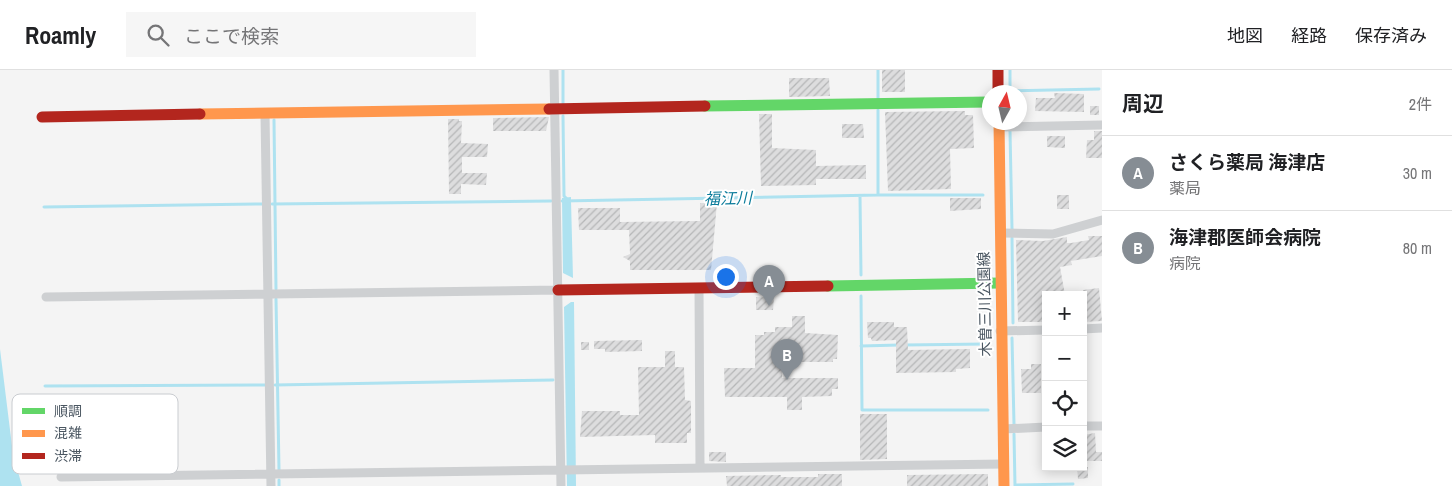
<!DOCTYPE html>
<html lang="ja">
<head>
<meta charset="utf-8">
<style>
  :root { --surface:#fff; --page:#f6f6f6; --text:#202124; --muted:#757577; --line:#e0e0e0; --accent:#868d94 }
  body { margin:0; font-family:"Archivo Narrow","Noto Sans JP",sans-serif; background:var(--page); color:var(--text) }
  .controls { position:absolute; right:15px; bottom:15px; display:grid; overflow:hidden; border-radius:0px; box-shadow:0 2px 12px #0003 }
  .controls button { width:45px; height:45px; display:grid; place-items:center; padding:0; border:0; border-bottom:1px solid var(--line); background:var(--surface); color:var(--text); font:25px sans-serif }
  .compass { position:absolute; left:982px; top:15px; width:45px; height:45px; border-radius:50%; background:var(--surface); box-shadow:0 2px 12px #0003; rotate:8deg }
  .you { position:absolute; left:725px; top:206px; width:18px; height:18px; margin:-12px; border:4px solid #fff; border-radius:50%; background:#1a73e8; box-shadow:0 0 0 8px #1a73e833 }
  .badge { display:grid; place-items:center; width:32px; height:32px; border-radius:50%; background:var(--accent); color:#fff; font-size:16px; font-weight:700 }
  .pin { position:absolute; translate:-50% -41px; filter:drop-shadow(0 1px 2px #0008) }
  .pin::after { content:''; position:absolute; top:26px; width:18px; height:15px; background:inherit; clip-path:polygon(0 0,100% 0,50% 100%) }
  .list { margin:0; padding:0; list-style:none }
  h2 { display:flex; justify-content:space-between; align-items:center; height:65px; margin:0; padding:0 20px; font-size:21px }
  h2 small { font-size:16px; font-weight:400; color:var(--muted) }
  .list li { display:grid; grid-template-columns:32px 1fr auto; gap:15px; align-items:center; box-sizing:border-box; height:75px; padding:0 20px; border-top:1px solid var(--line) }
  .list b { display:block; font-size:19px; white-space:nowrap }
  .list p { margin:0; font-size:16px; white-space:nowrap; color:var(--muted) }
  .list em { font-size:16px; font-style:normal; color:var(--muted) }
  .icon { flex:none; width:28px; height:28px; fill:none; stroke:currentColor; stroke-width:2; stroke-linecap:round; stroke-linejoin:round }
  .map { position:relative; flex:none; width:1102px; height:416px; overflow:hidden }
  header { display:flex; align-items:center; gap:30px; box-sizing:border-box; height:70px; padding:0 25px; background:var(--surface); border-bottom:1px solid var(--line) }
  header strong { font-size:24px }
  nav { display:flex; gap:28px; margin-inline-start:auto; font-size:18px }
  .search { width:350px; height:45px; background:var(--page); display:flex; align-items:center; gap:12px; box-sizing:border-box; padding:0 18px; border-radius:0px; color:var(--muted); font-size:19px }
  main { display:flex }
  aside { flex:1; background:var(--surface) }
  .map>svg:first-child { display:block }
  .water { fill:#aee2f0 }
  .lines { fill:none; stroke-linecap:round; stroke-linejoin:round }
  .stream { stroke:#aee2f0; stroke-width:3 }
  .building { fill:url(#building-hatch) }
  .street { stroke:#ced0d2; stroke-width:9 }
  .fast { stroke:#63d668; stroke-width:11 }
  .slow { stroke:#ff974d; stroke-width:11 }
  .jam { stroke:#b3261e; stroke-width:11 }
  .labels { text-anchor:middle; stroke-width:4; stroke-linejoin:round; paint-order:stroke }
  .street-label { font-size:15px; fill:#4a5661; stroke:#fff }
  .water-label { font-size:16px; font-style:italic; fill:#0c7c9b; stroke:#fff }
  .key { fill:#fff; stroke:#c9ccd0; stroke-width:1 }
  .key-label { font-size:14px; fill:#4a5661 }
</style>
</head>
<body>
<header>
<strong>Roamly</strong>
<div class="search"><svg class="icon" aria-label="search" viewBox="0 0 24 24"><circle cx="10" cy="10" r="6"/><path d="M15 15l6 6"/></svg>ここで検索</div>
<nav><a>地図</a><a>経路</a><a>保存済み</a></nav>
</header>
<main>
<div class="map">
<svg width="1102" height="416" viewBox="0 0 1102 416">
  <defs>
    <pattern id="building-hatch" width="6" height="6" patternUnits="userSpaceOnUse" patternTransform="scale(1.25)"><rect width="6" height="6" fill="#ddddde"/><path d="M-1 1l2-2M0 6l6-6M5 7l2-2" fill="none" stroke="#b5b6b7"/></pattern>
  </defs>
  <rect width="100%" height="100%" fill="#f4f4f4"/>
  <path class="water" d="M 571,127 L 571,130 L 573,208 L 563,203 L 562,128 Z
    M 571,232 L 574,232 L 576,416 L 567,416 L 564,237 Z
    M 0,279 L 13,384 L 22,416 L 0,416 Z"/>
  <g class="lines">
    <path class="stream" d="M 563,0 L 563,34
      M 878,0 L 878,30
      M 1010,0 L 1010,22
      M 1010,21 L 1099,19
      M 563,46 L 564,126 L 568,130
      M 274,50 L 276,219
      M 1010,61 L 1012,159
      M 878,125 L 983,125
      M 860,126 L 861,205
      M 562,131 L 878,125 L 878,40
      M 272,134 L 551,131
      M 44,137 L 263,134
      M 1012,168 L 1013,253
      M 861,226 L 862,340 L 988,340
      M 276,229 L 279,400
      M 1012,268 L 1014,354
      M 905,275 L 985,274
      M 861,276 L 899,275
      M 275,315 L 553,310
      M 45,316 L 265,315
      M 1014,364 L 1015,416
      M 279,410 L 279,416
      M 1015,415 L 1073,414"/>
  </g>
  <path class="building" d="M 882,0 L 905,0 L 905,22 L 882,22 Z
    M 789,8 L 829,8 L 830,26 L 789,27 Z
    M 1054,23 L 1084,24 L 1084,42 L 1035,41 L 1036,28 L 1055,28 Z
    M 1090,36 L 1099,36 L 1099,45 L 1090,45 Z
    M 965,41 L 965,45 L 973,45 L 974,78 L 950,79 L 951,119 L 888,121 L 885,42 Z
    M 759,44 L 772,44 L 772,78 L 816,80 L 816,96 L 866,95 L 866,109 L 816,109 L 816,115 L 761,116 Z
    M 549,47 L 546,61 L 493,61 L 493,48 Z
    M 448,49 L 459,49 L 459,51 L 462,51 L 461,73 L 488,74 L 487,87 L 462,87 L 462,103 L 487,103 L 486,115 L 461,114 L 461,124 L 449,124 Z
    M 842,54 L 863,54 L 864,68 L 842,68 Z
    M 1094,61 L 1102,61 L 1102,88 L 1086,88 L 1087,70 L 1094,70 Z
    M 1047,66 L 1065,66 L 1065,78 L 1047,77 Z
    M 1057,125 L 1069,125 L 1069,139 L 1057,139 Z
    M 950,128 L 981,128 L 981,139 L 950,141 Z
    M 700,133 L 717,133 L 711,200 L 630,200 L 630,191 L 623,187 L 630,184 L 629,160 L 579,160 L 578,138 L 620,138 L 620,152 L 700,151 Z
    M 1088,166 L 1102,166 L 1102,186 L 1071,191 L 1072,195 L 1060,197 L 1065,225 L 1046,225 L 1046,252 L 1018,252 L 1016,170 L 1043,171 L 1067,167 L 1067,173 L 1071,173 L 1089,170 Z
    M 1099,218 L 1102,251 L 1083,252 L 1083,220 Z
    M 756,227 L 774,228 L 773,240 L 756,240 Z
    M 792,246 L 805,246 L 805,263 L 838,265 L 837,289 L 833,289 L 833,292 L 782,292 L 782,308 L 838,308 L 838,319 L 832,319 L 832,326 L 802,327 L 802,340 L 787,340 L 787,327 L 725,327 L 724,298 L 755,298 L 755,265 L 764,265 L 764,262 L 775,262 L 775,257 L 792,257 Z
    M 867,252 L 894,252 L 894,257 L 907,257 L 908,280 L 970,279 L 970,298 L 956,299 L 956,302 L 896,303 L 896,270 L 872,271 L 871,268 L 868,268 Z
    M 642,270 L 642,281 L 605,282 L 605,279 L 594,279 L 594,271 Z
    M 581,272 L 589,272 L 589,280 L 581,280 Z
    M 665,281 L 675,281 L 675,297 L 684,297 L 685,330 L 691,331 L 691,363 L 687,363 L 687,373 L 655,373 L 655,365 L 580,367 L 582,341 L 620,341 L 620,345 L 639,345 L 638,297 L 665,297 Z
    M 1031,294 L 1041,294 L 1041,323 L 1022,323 L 1021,299 L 1031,299 Z
    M 860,344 L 887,344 L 887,389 L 860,390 Z
    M 1095,363 L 1096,382 L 1102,382 L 1102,391 L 1083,391 L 1083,365 Z
    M 709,382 L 726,382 L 726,392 L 709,391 Z
    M 1077,397 L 1088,397 L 1088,408 L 1078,409 Z
    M 818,404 L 842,404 L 842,416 L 727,416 L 726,406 L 781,405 L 781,407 L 818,407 Z
    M 988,404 L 988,416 L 907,416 L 907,405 Z"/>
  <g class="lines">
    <path class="street" d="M 554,0 L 561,416
      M 265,44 L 271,416
      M 999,57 L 1102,55
      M 1000,163 L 1053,164 L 1102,150
      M 699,218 L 700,398
      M 46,227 L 558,220
      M 1083,259 L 1102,258
      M 1000,261 L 1046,260
      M 1083,356 L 1102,356
      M 1003,359 L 1046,357
      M 61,407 L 1004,394"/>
    <path class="fast" d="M 705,36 L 989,32
      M 828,216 L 1000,213"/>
    <path class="slow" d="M 200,44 L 549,39
      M 999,52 L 1004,416"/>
    <path class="jam" d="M 998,0 L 998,22
      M 549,39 L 705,36
      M 42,47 L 200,44
      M 558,220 L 828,216"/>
  </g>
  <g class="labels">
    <g class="street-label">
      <text transform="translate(985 234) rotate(-91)" y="5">木曽三川公園線</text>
    </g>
    <g class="water-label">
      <text transform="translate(728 128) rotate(-1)" y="6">福江川</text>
    </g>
  </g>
  <rect x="12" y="324" width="166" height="80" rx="8" class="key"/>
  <rect x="22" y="338" width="23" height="6" fill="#63d668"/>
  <rect x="22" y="360" width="23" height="7" fill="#ff974d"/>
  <rect x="22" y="383" width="23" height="6" fill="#b3261e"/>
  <g class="key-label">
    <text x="54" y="346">順調</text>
    <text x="54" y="368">混雑</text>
    <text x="54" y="391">渋滞</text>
  </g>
</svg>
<div class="controls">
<button>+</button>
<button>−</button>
<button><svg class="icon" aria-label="locate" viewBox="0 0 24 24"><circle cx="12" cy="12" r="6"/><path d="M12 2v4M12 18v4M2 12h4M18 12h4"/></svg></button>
<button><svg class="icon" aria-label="layers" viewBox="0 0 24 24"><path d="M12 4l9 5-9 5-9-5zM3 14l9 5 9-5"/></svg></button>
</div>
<svg class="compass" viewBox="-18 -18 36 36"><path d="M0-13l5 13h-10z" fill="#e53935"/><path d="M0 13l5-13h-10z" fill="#757577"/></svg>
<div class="you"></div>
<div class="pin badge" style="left:769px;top:236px">A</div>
<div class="pin badge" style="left:787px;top:310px">B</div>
</div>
<aside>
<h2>周辺<small>2件</small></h2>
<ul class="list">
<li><span class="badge">A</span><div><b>さくら薬局 海津店</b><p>薬局</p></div><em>30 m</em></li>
<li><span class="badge">B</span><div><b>海津郡医師会病院</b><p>病院</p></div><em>80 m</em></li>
</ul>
</aside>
</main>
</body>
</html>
